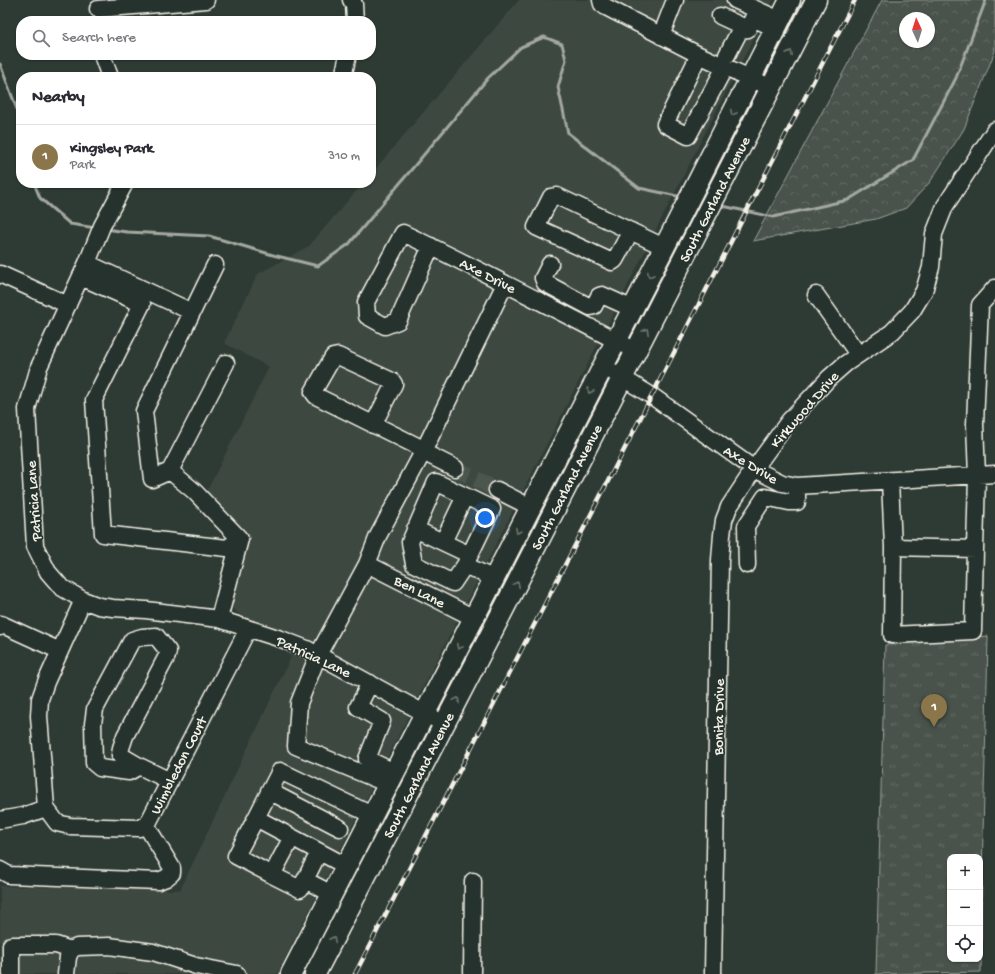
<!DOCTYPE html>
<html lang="en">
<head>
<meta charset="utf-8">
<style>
  :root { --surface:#fff; --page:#f2f2f3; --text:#2b2b33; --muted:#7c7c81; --line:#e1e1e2; --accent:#8a764a }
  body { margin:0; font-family:"Gochi Hand",sans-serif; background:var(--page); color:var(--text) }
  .controls { position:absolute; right:12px; bottom:12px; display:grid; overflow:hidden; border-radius:8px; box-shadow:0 1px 3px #0004 }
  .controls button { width:36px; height:36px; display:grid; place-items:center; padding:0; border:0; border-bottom:1px solid var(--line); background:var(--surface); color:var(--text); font:20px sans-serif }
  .compass { position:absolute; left:899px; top:12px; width:36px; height:36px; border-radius:50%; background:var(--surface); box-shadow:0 1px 3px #0004; rotate:356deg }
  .you { position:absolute; left:485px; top:518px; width:14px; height:14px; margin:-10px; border:3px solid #fff; border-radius:50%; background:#1a73e8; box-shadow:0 0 0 6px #1a73e833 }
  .badge { display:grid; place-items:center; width:26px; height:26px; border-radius:50%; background:var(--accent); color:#fff; font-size:13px; font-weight:700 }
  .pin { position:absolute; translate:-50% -33px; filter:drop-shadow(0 1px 2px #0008) }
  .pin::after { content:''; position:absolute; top:21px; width:14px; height:12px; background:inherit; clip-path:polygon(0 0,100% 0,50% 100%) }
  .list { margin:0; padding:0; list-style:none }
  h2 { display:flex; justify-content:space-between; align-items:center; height:52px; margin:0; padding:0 16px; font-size:17px }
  h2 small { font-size:13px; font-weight:400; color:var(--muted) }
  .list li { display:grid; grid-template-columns:26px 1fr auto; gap:12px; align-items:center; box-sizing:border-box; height:64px; padding:0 16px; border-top:1px solid var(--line) }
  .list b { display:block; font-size:15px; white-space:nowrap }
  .list p { margin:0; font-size:13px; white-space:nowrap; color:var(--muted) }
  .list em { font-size:13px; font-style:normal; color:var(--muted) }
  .icon { flex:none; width:22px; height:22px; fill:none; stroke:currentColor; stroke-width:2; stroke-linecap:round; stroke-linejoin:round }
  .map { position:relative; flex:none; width:995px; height:974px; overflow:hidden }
  .search { position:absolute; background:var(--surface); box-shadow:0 1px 3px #0004; left:16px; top:16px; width:360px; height:44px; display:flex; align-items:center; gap:10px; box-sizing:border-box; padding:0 14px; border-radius:16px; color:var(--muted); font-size:15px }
  .panel { position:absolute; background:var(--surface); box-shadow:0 1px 3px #0004; left:16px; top:72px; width:360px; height:116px; border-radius:16px }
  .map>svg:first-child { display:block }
  .built { fill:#3c4841 }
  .grass { fill:url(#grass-tufts); stroke:#9ea29a; fill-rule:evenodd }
  .forest { fill:url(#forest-crowns); stroke:#9ea29a; fill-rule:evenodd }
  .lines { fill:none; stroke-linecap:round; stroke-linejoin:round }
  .stream { stroke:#a4a8a0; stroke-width:3 }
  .minor-tunnel { stroke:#4c564f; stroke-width:16; stroke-dasharray:16 8; stroke-linecap:butt }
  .minor-casing { stroke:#f4f1e8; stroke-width:19 }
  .major-casing { stroke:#f4f1e8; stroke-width:23 }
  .minor { stroke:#26332d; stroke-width:16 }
  .major { stroke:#26332d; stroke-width:20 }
  .rail-casing { stroke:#f4f1e8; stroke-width:4.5 }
  .rail { stroke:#26332d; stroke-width:3; stroke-dasharray:9; stroke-linecap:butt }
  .oneway { stroke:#6e766e }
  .labels { text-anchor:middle; stroke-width:3; stroke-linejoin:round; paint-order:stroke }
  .street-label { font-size:15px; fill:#f4f1e8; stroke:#26332d }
</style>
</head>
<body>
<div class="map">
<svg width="995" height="974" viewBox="0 0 995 974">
  <defs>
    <pattern id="grass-tufts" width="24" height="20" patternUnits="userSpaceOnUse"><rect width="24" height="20" fill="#48524c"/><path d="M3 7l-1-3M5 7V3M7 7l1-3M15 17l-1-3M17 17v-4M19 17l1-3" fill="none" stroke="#636b66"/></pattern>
    <pattern id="forest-crowns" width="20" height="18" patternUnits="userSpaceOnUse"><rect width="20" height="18" fill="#48524c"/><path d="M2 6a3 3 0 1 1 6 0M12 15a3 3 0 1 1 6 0" fill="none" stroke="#636b66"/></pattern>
  </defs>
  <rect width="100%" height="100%" fill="#2e3b34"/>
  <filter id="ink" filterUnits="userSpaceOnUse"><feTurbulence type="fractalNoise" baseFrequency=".025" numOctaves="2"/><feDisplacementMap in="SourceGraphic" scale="8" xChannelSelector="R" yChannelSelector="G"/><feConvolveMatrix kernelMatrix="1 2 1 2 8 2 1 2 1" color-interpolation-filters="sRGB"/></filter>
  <g filter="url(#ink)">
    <path class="built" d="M 519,0 L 773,0 L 277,974 L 0,974 L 0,886 L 180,890 L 291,657 L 231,607 L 250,537 L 206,493 L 269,367 L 224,343 L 258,274 L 309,246 L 363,183 L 371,183 L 371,174 Z"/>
    <path class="grass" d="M 988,636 C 986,748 981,860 981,972 L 876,974 L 885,645 ZM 950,857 L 980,857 L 980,959 L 950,959 Z"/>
    <path class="forest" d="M 882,0 L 995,0 L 995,51 L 964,129 L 930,182 L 906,208 L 876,219 L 753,241 ZM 905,18 L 929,18 L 929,42 L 905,42 Z"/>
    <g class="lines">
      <path class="stream" d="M 0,64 L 21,120
        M 34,183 L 40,198 L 70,224 L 96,228
        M 718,205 L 773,217 L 848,200 L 913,160 L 956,78 L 986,0
        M 105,229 L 127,232 L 209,236 L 273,255 L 318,266 L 349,244 L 488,78 L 521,47 L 544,37 L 562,44 L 566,60 L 558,87 L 568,133 L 639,188 L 682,197"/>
      <path class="minor-tunnel" d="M 455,468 L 497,490"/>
      <g class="minor-casing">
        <path id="minor" d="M 351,0 L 354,4 L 355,21
          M 601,0 L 602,4 L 606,7 L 699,55
          M 735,0 L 771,16
          M 98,9 L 206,0
          M 720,16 L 748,29 L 753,18 L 776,29
          M 661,36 L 675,0
          M 102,55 L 110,77
          M 727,55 L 740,30 L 748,29
          M 725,67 L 688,136 L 665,124 L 699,55 L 772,88
          M 343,77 L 348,55
          M 125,183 L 102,226 L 87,263 L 39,367 L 27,409 L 35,546 L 48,572 L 61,587 L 83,600 L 99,606 L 113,608 L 146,610 L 219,619 L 281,639 L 307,649 L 444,724
          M 631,231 L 615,260 L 612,262 L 536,227 L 551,197 L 557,196 L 664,247
          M 431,246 L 398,321 L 385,326 L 367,316 L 366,302 L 403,233 C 481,270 558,311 636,351
          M 87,263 L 192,312
          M 550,264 L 543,278 L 545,283 L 590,307 L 594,306 L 599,296 L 602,295 L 633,309
          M 215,265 L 144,411 L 152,479 L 170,471 L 194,491 L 240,539 L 219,619
          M 0,274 L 68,305
          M 81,277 L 142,304 L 94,400 L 103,534 L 227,548 L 240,539
          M 816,295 L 858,354
          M 603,366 L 652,396 L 754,469 L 782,483 L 797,486 L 995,474
          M 373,425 L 394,384 L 392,381 L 338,356 L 333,357 L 313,392 L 316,396 L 417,446 L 423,452 L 505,284
          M 170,471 L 226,363
          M 890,481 L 893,547 L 975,549 L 977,476 L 975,424 L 980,305 L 995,288
          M 436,482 L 492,509 L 465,565 L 453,583 L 414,564 L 410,542 Z
          M 497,490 L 530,507
          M 415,529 L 470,555
          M 443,542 L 465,496
          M 893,547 L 892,635 L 973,631 L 975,549
          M 367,564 L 474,618
          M 465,565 L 494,579
          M 747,565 L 746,526 L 765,497 L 789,502 L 797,502 L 797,486
          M 83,600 L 46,682 L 40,699 L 39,716 L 46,808 L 57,823 L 70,826 L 139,828 L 147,825 L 248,629
          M 0,627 L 1,624 L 60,651
          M 370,683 L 358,707 L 382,721 L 367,759 L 394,772
          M 139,766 L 120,755 L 121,748 L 125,736 L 167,656 L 168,651 L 156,636 L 142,637 L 132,640 L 95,709 L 93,724 L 94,763 L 100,768 L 129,772 L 139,766 L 170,781
          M 388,784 L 296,746 L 299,703 L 318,655 L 367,564 L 378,536 L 423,452 L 455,468
          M 269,791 L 340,828
          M 256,818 L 236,856 L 272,875 L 292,837
          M 0,820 L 23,816 L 46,808
          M 319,852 L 305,880 L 332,894
          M 346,866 L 256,818 L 280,771 L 372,815
          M 0,870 L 9,875 L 158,881 L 166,878 L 172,873 L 172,868 L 146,825
          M 272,875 L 300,889 L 305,880
          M 11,974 L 11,945 L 56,945 L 71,950
          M 66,974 L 68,957 L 71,950 L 77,947 L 109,946 L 153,952 L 196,966 L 237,974
          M 472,974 L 473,881
          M 713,974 L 720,560 L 722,535 L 724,520 L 729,507 L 754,469 L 789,421 L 829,378 L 845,364 L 892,332 L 912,311 L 924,291 L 931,267 L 934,234 L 945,206 L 995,130"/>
      </g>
      <g class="major-casing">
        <path id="major" d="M 291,974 L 687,203 L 790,0
          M 315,974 L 494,628 L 816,0"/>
      </g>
      <use href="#minor" class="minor"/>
      <use href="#major" class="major"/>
      <g class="rail-casing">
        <path id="rail" d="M 355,974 L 855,0"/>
      </g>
      <use href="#rail" class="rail"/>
    </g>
    <defs><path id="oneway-chevron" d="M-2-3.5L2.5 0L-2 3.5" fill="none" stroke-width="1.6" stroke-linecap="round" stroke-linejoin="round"/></defs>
    <g class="oneway">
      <use href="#oneway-chevron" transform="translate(790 53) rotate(-63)"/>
      <use href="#oneway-chevron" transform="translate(733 113) rotate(117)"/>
      <use href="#oneway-chevron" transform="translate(650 275) rotate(117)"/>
      <use href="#oneway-chevron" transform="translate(646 331) rotate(-63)"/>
      <use href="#oneway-chevron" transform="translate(590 391) rotate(117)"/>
      <use href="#oneway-chevron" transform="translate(518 531) rotate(117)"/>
      <use href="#oneway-chevron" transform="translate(517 584) rotate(-63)"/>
      <use href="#oneway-chevron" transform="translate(459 647) rotate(117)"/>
      <use href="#oneway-chevron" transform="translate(457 700) rotate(-62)"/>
      <use href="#oneway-chevron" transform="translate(333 939) rotate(-63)"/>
    </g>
  </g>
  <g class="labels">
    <g class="street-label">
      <text transform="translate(714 199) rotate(-63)" y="5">South Garland Avenue</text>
      <text transform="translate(488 275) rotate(27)" y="5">Axe Drive</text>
      <text transform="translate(804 409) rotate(-49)" y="5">Kirkwood Drive</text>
      <text transform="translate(751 464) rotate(31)" y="5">Axe Drive</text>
      <text transform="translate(566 487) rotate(-63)" y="5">South Garland Avenue</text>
      <text transform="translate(33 501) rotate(-94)" y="5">Patricia Lane</text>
      <text transform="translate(420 591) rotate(27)" y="5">Ben Lane</text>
      <text transform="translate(314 656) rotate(25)" y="5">Patricia Lane</text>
      <text transform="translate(718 717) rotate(-89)" y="5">Bonita Drive</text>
      <text transform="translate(178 765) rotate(-63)" y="5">Wimbledon Court</text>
      <text transform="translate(418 775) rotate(-63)" y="5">South Garland Avenue</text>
    </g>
  </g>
</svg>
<div class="controls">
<button>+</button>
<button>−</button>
<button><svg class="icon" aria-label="locate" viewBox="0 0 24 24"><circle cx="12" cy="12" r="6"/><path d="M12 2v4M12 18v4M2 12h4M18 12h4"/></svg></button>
</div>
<svg class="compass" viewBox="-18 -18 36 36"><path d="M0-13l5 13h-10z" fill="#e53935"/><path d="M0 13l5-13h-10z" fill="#7c7c81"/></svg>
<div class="you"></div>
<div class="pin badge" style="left:934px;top:727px">1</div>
<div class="search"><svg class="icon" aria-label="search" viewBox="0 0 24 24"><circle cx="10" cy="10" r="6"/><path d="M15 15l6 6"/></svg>Search here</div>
<section class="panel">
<h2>Nearby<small></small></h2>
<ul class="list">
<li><span class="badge">1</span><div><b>Kingsley Park</b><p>Park</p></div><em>310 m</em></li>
</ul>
</section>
</div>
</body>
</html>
